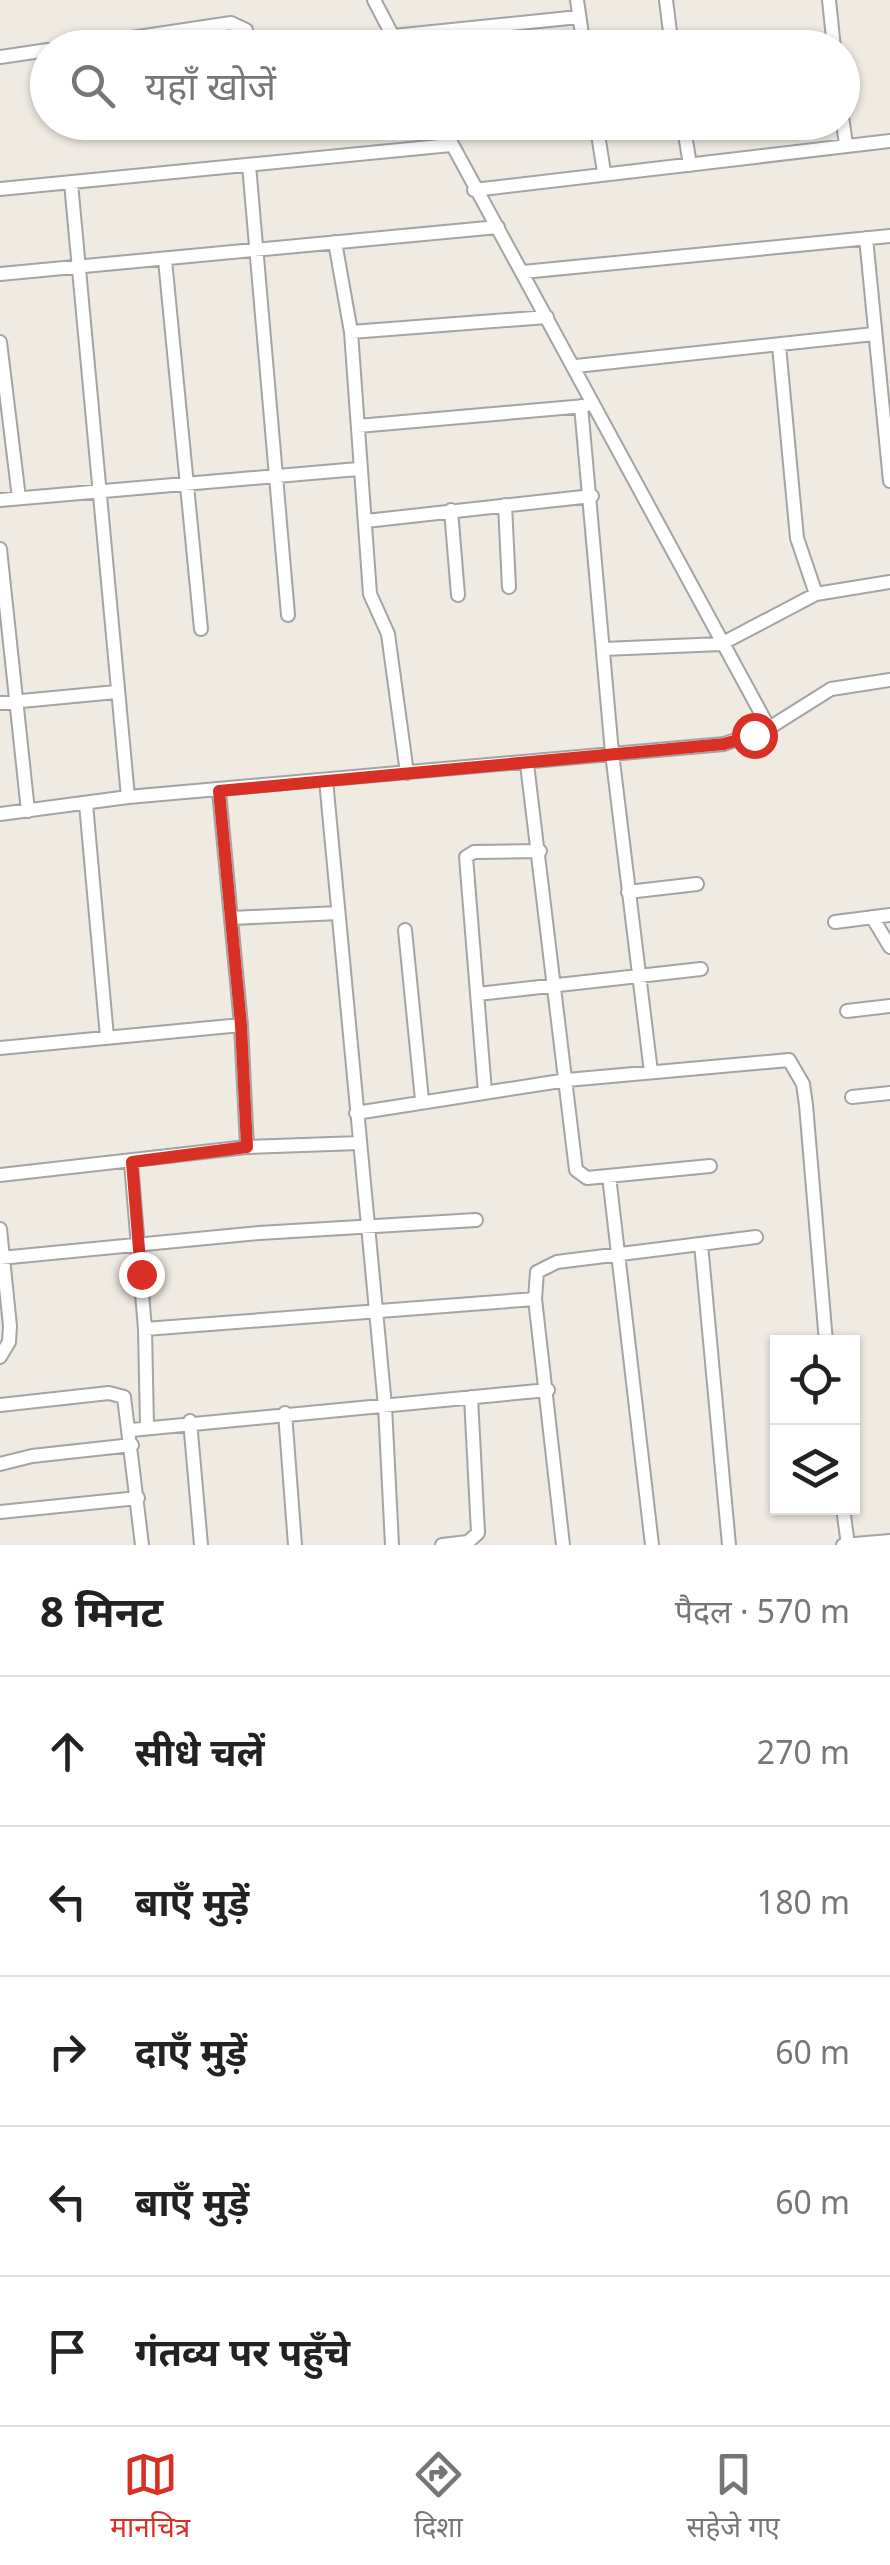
<!DOCTYPE html>
<html lang="hi">
<head>
<meta charset="utf-8">
<style>
  :root { --surface:#fff; --page:#f2f2f2; --text:#222; --muted:#767676; --line:#e0e0e0; --accent:#d93025 }
  body { margin:0; font-family:"Noto Sans","Noto Sans Devanagari",sans-serif; background:var(--page); color:var(--text) }
  .controls { position:absolute; right:30px; bottom:30px; display:grid; overflow:hidden; border-radius:0px; box-shadow:0 2px 8px #0004 }
  .controls button { width:90px; height:90px; display:grid; place-items:center; padding:0; border:0; border-bottom:2px solid var(--line); background:var(--surface); color:var(--text); font:50px sans-serif }
  .stop { position:absolute; width:30px; height:30px; margin:-22px; border:8px solid #d93025; border-radius:50%; background:#fff }
  .stop.end { background:#d93025; border-color:#fff; box-shadow:0 2px 10px #0008 }
  .list { margin:0; padding:0; list-style:none }
  h2 { display:flex; justify-content:space-between; align-items:center; height:130px; margin:0; padding:0 40px; font-size:42px }
  h2 small { font-size:32px; font-weight:400; color:var(--muted) }
  .list li { display:grid; grid-template-columns:65px 1fr auto; gap:30px; align-items:center; box-sizing:border-box; height:150px; padding:0 40px; border-top:2px solid var(--line) }
  .list b { display:block; font-size:38px; white-space:nowrap }
  .list em { font-size:32px; font-style:normal; color:var(--muted) }
  .icon { flex:none; width:55px; height:55px; fill:none; stroke:currentColor; stroke-width:2; stroke-linecap:round; stroke-linejoin:round }
  .map { position:relative; flex:none; width:890px; height:1545px; overflow:hidden }
  .search { position:absolute; background:var(--surface); box-shadow:0 2px 8px #0004; left:30px; right:30px; top:30px; height:110px; display:flex; align-items:center; gap:25px; box-sizing:border-box; padding:0 35px; border-radius:55px; color:var(--muted); font-size:38px }
  .sheet { height:880px; background:var(--surface) }
  nav { display:flex; justify-content:space-around; align-items:center; box-sizing:border-box; height:140px; border-top:2px solid var(--line); background:var(--surface); font-size:28px; color:var(--muted) }
  nav a { display:grid; justify-items:center; gap:5px }
  nav .on { color:var(--accent) }
  .map>svg:first-child { display:block }
  .lines { fill:none; stroke-linecap:round; stroke-linejoin:round }
  .street-casing { stroke:#a4a4a4; stroke-width:16 }
  .street { stroke:#fff; stroke-width:12 }
  .route { stroke:#d93025; stroke-width:12 }
</style>
</head>
<body>
<div class="map">
<svg width="890" height="1545" viewBox="0 0 890 1545">
  <rect width="100%" height="100%" fill="#efeae2"/>
  <g class="lines">
    <g class="street-casing">
      <path id="street" d="M 374,0 L 399,48
        M 577,0 L 584,48
        M 666,0 L 672,48
        M 829,0 L 834,48
        M 393,36 L 579,17
        M 65,48 L 231,23 L 246,30 L 250,48
        M 0,57 L 48,50
        M 842,117 L 846,144
        M 440,122 L 769,728
        M 596,122 L 604,172
        M 683,122 L 690,165
        M 249,165 L 288,615
        M 71,183 L 128,797
        M 0,189 L 451,145
        M 474,190 L 890,141
        M 866,238 L 890,481
        M 335,242 L 351,332 L 370,594 L 388,634 L 407,773
        M 165,260 L 201,629
        M 523,272 L 890,236
        M 0,274 L 498,227
        M 351,332 L 547,317
        M 0,342 L 19,498
        M 779,346 L 797,538 L 816,594
        M 576,366 L 874,334
        M 581,406 L 612,753 L 651,1072
        M 358,426 L 585,406
        M 0,500 L 358,469
        M 505,505 L 509,587
        M 451,510 L 458,595
        M 366,521 L 592,496
        M 0,549 L 28,811
        M 604,649 L 721,644 L 816,594 L 890,582
        M 0,703 L 116,692
        M 527,764 L 576,1170 L 587,1178 L 710,1166
        M 326,780 L 385,1406 L 392,1545
        M 219,791 L 241,1025 L 247,1147
        M 86,804 L 107,1037
        M 0,814 L 128,797 L 724,744 L 769,728 L 831,689 L 890,680
        M 628,892 L 697,884
        M 872,917 L 890,947
        M 232,918 L 338,913
        M 835,922 L 890,915
        M 405,930 L 422,1100
        M 478,994 L 701,969
        M 847,1011 L 890,1006
        M 0,1048 L 241,1025
        M 485,1092 L 466,857 L 474,852 L 540,851
        M 852,1097 L 890,1093
        M 356,1113 L 567,1080 L 789,1060 L 803,1084 L 806,1105 L 826,1342
        M 131,1163 L 145,1329 L 147,1427
        M 0,1175 L 247,1147 L 359,1143
        M 609,1176 L 652,1545
        M 0,1229 L 10,1326 L 9,1342 L 0,1357
        M 701,1244 L 729,1545
        M 0,1258 L 259,1233 L 476,1220
        M 145,1329 L 535,1299
        M 0,1405 L 109,1393 L 124,1397 L 142,1545
        M 285,1413 L 295,1545
        M 190,1421 L 201,1545
        M 131,1430 L 548,1390
        M 0,1464 L 32,1456 L 132,1445
        M 843,1508 L 848,1545
        M 0,1512 L 138,1498
        M 442,1545 L 468,1542 L 478,1533 L 471,1397
        M 563,1545 L 535,1299 L 537,1272 L 557,1262 L 756,1237
        M 843,1545 L 890,1541"/>
    </g>
    <use href="#street" class="street"/>
  </g>
  <g class="lines">
    <path class="route" d="M 141,1274 L 132,1162 L 247,1147 L 241,1025 L 219,791 L 724,744 L 754,735"/>
  </g>
</svg>
<div class="controls">
<button><svg class="icon" aria-label="locate" viewBox="0 0 24 24"><circle cx="12" cy="12" r="6"/><path d="M12 2v4M12 18v4M2 12h4M18 12h4"/></svg></button>
<button><svg class="icon" aria-label="layers" viewBox="0 0 24 24"><path d="M12 4l9 5-9 5-9-5zM3 14l9 5 9-5"/></svg></button>
</div>
<div class="stop" style="left:754px;top:735px"></div>
<div class="stop end" style="left:141px;top:1274px"></div>
<div class="search"><svg class="icon" aria-label="search" viewBox="0 0 24 24"><circle cx="10" cy="10" r="6"/><path d="M15 15l6 6"/></svg>यहाँ खोजें</div>
</div>
<section class="sheet">
<h2>8 मिनट<small>पैदल · 570 m</small></h2>
<ul class="list">
<li><svg class="icon" aria-label="ahead" viewBox="0 0 24 24"><path d="M12 20V5M6 11l6-6 6 6"/></svg><div><b>सीधे चलें</b></div><em>270 m</em></li>
<li><svg class="icon" aria-label="left" viewBox="0 0 24 24"><path d="M17 20v-9H6M10 6l-5 5 5 5"/></svg><div><b>बाएँ मुड़ें</b></div><em>180 m</em></li>
<li><svg class="icon" aria-label="right" viewBox="0 0 24 24"><path d="M7 20v-9h11M14 6l5 5-5 5"/></svg><div><b>दाएँ मुड़ें</b></div><em>60 m</em></li>
<li><svg class="icon" aria-label="left" viewBox="0 0 24 24"><path d="M17 20v-9H6M10 6l-5 5 5 5"/></svg><div><b>बाएँ मुड़ें</b></div><em>60 m</em></li>
<li><svg class="icon" aria-label="arrive" viewBox="0 0 24 24"><path d="M6 21V4h12l-3 4 3 4H6"/></svg><div><b>गंतव्य पर पहुँचे</b></div></li>
</ul>
</section>
<nav>
<a class="on"><svg class="icon" aria-label="map" viewBox="0 0 24 24"><path d="M3 6l6-2 6 2 6-2v14l-6 2-6-2-6 2zM9 4v14M15 6v14"/></svg>मानचित्र</a>
<a><svg class="icon" aria-label="directions" viewBox="0 0 24 24"><path d="M12 3l9 9-9 9-9-9zM9 14v-3h6M13 9l2 2-2 2"/></svg>दिशा</a>
<a><svg class="icon" aria-label="saved" viewBox="0 0 24 24"><path d="M7 4h10v16l-5-4-5 4z"/></svg>सहेजे गए</a>
</nav>
</body>
</html>
